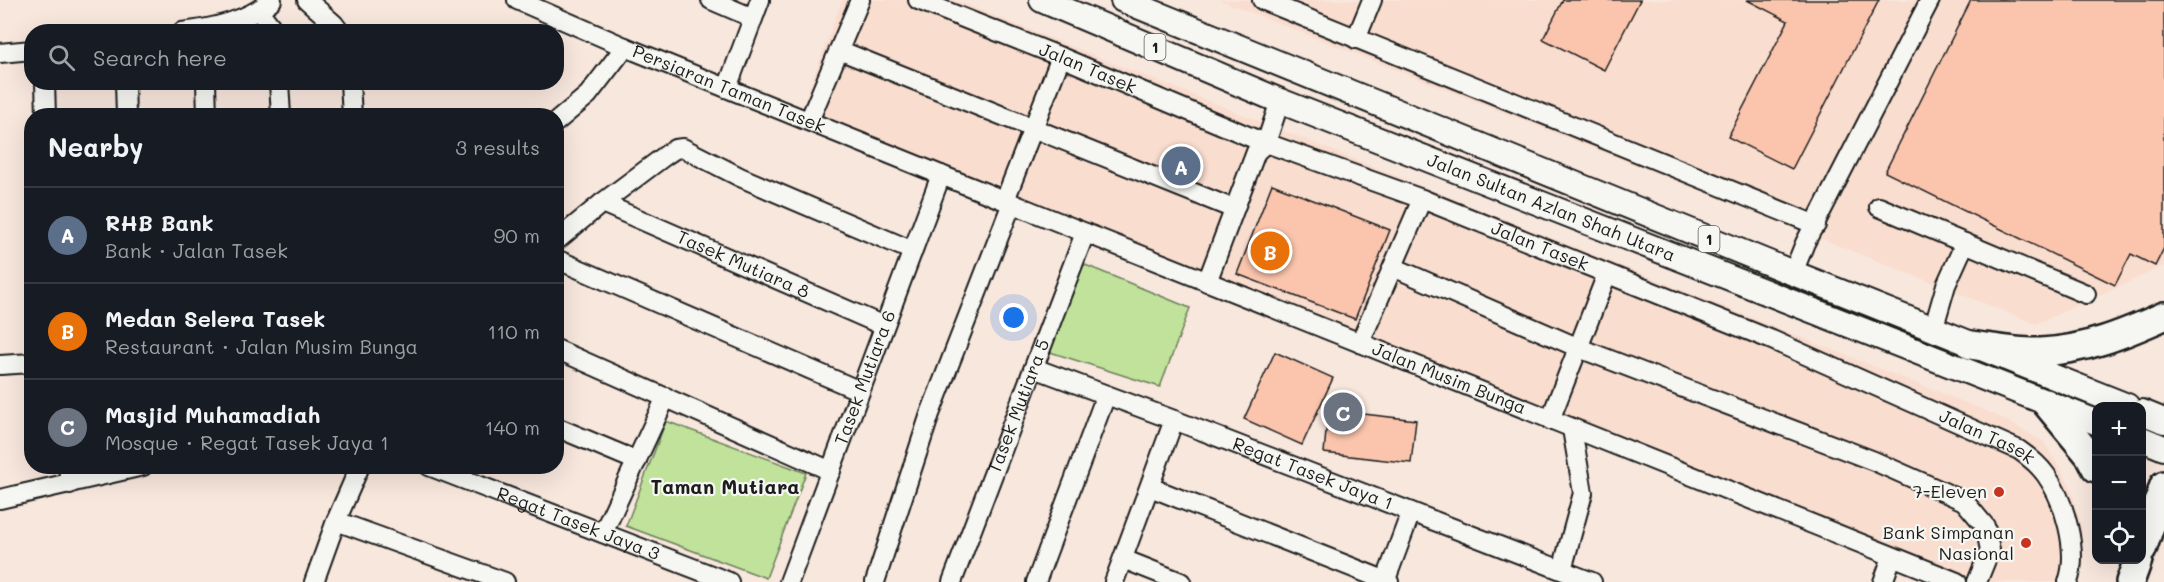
<!DOCTYPE html>
<html lang="en">
<head>
<meta charset="utf-8">
<style>
  :root { --surface:#171b24; --page:#242831; --text:#f1f3f6; --muted:#9ea1a6; --line:#363941; --accent:#c8321e }
  body { margin:0; font-family:Mali,sans-serif; background:var(--page); color:var(--text) }
  .controls { position:absolute; right:18px; bottom:18px; display:grid; overflow:hidden; border-radius:12px; box-shadow:0 6px 24px #0002 }
  .controls button { width:54px; height:54px; display:grid; place-items:center; padding:0; border:0; border-bottom:2px solid var(--line); background:var(--surface); color:var(--text); font:30px sans-serif }
  .you { position:absolute; left:1014px; top:318px; width:21px; height:21px; margin:-15px; border:4px solid #fff; border-radius:50%; background:#1a73e8; box-shadow:0 0 0 9px #1a73e833 }
  .badge { display:grid; place-items:center; width:39px; height:39px; border-radius:50%; background:var(--accent); color:#fff; font-size:20px; font-weight:700 }
  .pin { position:absolute; translate:-50% -50%; border:3px solid #fff; box-shadow:0 2px 6px #0006 }
  .list { margin:0; padding:0; list-style:none }
  h2 { display:flex; justify-content:space-between; align-items:center; height:78px; margin:0; padding:0 24px; font-size:26px }
  h2 small { font-size:20px; font-weight:400; color:var(--muted) }
  .list li { display:grid; grid-template-columns:39px 1fr auto; gap:18px; align-items:center; box-sizing:border-box; height:96px; padding:0 24px; border-top:2px solid var(--line) }
  .list b { display:block; font-size:22px; white-space:nowrap }
  .list p { margin:0; font-size:20px; white-space:nowrap; color:var(--muted) }
  .list em { font-size:20px; font-style:normal; color:var(--muted) }
  .icon { flex:none; width:33px; height:33px; fill:none; stroke:currentColor; stroke-width:2; stroke-linecap:round; stroke-linejoin:round }
  .map { position:relative; flex:none; width:2164px; height:582px; overflow:hidden }
  .search { position:absolute; background:var(--surface); box-shadow:0 6px 24px #0002; left:24px; top:24px; width:540px; height:66px; display:flex; align-items:center; gap:15px; box-sizing:border-box; padding:0 21px; border-radius:24px; color:var(--muted); font-size:22px }
  .panel { position:absolute; background:var(--surface); box-shadow:0 6px 24px #0002; left:24px; top:108px; width:540px; height:366px; border-radius:24px }
  .map>svg:first-child { display:block }
  .built { fill:#f9ddcf }
  .green { fill:#c0e29b; stroke:#6e7f5c; stroke-width:1.5 }
  .building { fill:#fbc5ad; stroke:#1c1c1c; stroke-width:1.5 }
  .lines { fill:none; stroke-linecap:round; stroke-linejoin:round }
  .minor-casing { stroke:#1c1c1c; stroke-width:22 }
  .major-casing { stroke:#1c1c1c; stroke-width:28 }
  .highway-casing { stroke:#1c1c1c; stroke-width:32 }
  .minor { stroke:#f6f6f2; stroke-width:18 }
  .major { stroke:#f6f6f2; stroke-width:24 }
  .highway { stroke:#f6f6f2; stroke-width:27 }
  .poi-dot { fill:#c8321e; stroke:#f6f6f2; stroke-width:2 }
  .labels { text-anchor:middle; stroke-width:4.5; stroke-linejoin:round; paint-order:stroke }
  .shield { fill:#f6f6f2; stroke:#5d5d5c; stroke-width:1.5 }
  .shield-label { font-size:16px; font-weight:bold; fill:#1c1c1c }
  .street-label { font-size:18px; fill:#1c1c1c; stroke:#f6f6f2 }
  .poi-label { font-size:18px; fill:#1c1c1c; stroke:#f6f6f2; text-anchor:end }
  .neighbourhood-label { font-size:20px; font-weight:bold; fill:#1c1c1c; stroke:#f6f6f2 }
</style>
</head>
<body>
<div class="map">
<svg width="2164" height="582" viewBox="0 0 2164 582">
  <rect width="100%" height="100%" fill="#f8e7dd"/>
  <filter id="ink" filterUnits="userSpaceOnUse"><feTurbulence type="fractalNoise" baseFrequency=".0167" numOctaves="2"/><feDisplacementMap in="SourceGraphic" scale="12" xChannelSelector="R" yChannelSelector="G"/><feConvolveMatrix kernelMatrix="1 2 1 2 8 2 1 2 1" color-interpolation-filters="sRGB"/></filter>
  <g filter="url(#ink)">
    <path class="built" d="M 842,0 L 955,0 L 1996,415 L 2044,442 L 2070,485 L 2082,530 L 2081,582 L 1929,582 L 796,125 Z
      M 1220,0 L 2164,0 L 2164,266 L 2036,324 Z"/>
    <path class="green" d="M 1083,264 L 1190,308 L 1160,387 L 1050,352 Z
      M 666,421 L 806,473 L 766,578 L 626,526 Z"/>
    <path class="building" d="M 1563,0 L 1640,0 L 1604,70 L 1543,39 Z
      M 1747,0 L 1879,0 L 1792,169 L 1728,137 L 1788,21 Z
      M 1971,0 L 2164,0 L 2164,248 L 2155,266 L 2131,254 L 2115,285 L 1885,172 Z
      M 1272,184 L 1390,230 L 1355,319 L 1237,274 Z
      M 1275,352 L 1333,378 L 1302,445 L 1244,419 Z
      M 1328,410 L 1416,420 L 1411,463 L 1324,453 Z"/>
    <g class="lines">
      <g class="minor-casing">
        <g id="minor">
          <path d="M 307,0 L 334,24 L 340,32"/>
          <path id="s1" d="M 517,0 L 625,47 L 941,175 L 1957,582"/>
          <path d="M 711,0 L 753,18"/>
          <path id="s2" d="M 918,0 L 1061,57 L 1255,139 L 1422,199 L 1772,340 L 2019,450 C 2029,457 2039,465 2046,475 C 2065,502 2079,551 2068,582"/>
          <path d="M 1262,0 L 1816,225"/>
          <path d="M 259,11 L 270,25 L 272,32"/>
          <path d="M 182,32 C 214,28 247,21 272,0"/>
          <path d="M 1356,39 L 1372,0"/>
          <path d="M 839,50 L 1234,209"/>
          <path d="M 0,53 L 32,50"/>
          <path d="M 45,82 L 46,116"/>
          <path d="M 125,82 L 126,116"/>
          <path d="M 206,82 L 207,116"/>
          <path d="M 279,82 L 281,116"/>
          <path d="M 350,82 L 352,116"/>
          <path d="M 727,88 L 760,0"/>
          <path d="M 809,121 L 860,0"/>
          <path d="M 556,122 L 588,95 L 625,47"/>
          <path d="M 1005,200 L 1061,57"/>
          <path id="s3" d="M 602,203 L 884,326"/>
          <path d="M 1879,207 L 2086,294"/>
          <path d="M 556,241 L 602,203 L 666,155 L 675,149 L 683,148 L 740,177 L 913,251"/>
          <path d="M 556,259 L 860,391"/>
          <path d="M 1393,267 L 1579,348 L 1874,461 L 1964,501 L 1985,526 L 1990,550 L 1977,582"/>
          <path d="M 1793,273 L 1805,243 L 1930,0"/>
          <path d="M 1207,282 L 1256,152 L 1266,143 L 1280,101"/>
          <path d="M 1933,330 L 1946,285 L 1965,243"/>
          <path d="M 1360,343 L 1422,199"/>
          <path d="M 556,349 L 831,471"/>
          <path d="M 0,365 L 32,363"/>
          <path id="s4" d="M 1034,368 L 1174,420 L 1592,582"/>
          <path d="M 1550,420 L 1607,274"/>
          <path d="M 556,427 L 637,461"/>
          <path d="M 68,466 L 70,484"/>
          <path id="s5" d="M 429,466 L 729,582"/>
          <path d="M 1150,487 L 1389,582"/>
          <path d="M 0,499 L 143,466"/>
          <path d="M 336,521 L 505,582"/>
          <path d="M 603,533 L 666,397"/>
          <path d="M 1123,559 L 1181,582"/>
          <path d="M 1562,570 L 1583,493 L 1572,429"/>
          <path d="M 314,582 L 336,521 L 360,466"/>
          <path id="s6" d="M 789,582 L 941,175"/>
          <path d="M 875,582 L 930,414 L 1012,203"/>
          <path id="s7" d="M 952,582 L 1085,233"/>
          <path d="M 1036,582 L 1106,395"/>
          <path d="M 1114,582 L 1174,420"/>
          <path d="M 1385,582 L 1411,512"/>
          <path d="M 1883,582 L 1892,557"/>
        </g>
      </g>
      <g class="major-casing">
        <g id="major">
          <path id="s8" d="M 1042,0 L 1280,101 L 2096,422"/>
          <path d="M 1123,0 L 1793,273 L 2127,406"/>
          <path d="M 2142,412 L 2164,421"/>
          <path d="M 2142,439 L 2164,448"/>
        </g>
      </g>
      <g class="highway-casing">
        <path id="highway" d="M 1971,345 C 1994,348 2018,353 2041,352 C 2085,350 2124,334 2164,316
          M 2046,403 L 2089,455 L 2096,468
          M 2142,550 L 2164,485
          M 2130,582 L 2138,560"/>
      </g>
      <use href="#minor" class="minor"/>
      <use href="#major" class="major"/>
      <use href="#highway" class="highway"/>
    </g>
  </g>
  <g class="poi-dot">
    <circle cx="1999" cy="492" r="6"/>
    <circle cx="2026" cy="543" r="6"/>
  </g>
  <g class="labels">
    <g class="shield">
      <rect x="1144.5" y="34" width="21" height="26" rx="4.5"/>
      <rect x="1698.5" y="226" width="21" height="26" rx="4.5"/>
    </g>
    <g class="shield-label">
      <text x="1155" y="53">1</text>
      <text x="1709" y="245">1</text>
    </g>
    <g class="street-label">
      <text dy="6" stroke="none"><textPath href="#s2" startOffset="183">Jalan Tasek</textPath></text>
      <text dy="6" stroke="none"><textPath href="#s1" startOffset="230">Persiaran Taman Tasek</textPath></text>
      <text dy="6" stroke="none"><textPath href="#s8" startOffset="550">Jalan Sultan Azlan Shah Utara</textPath></text>
      <text dy="6" stroke="none"><textPath href="#s2" startOffset="669">Jalan Tasek</textPath></text>
      <text dy="6" stroke="none"><textPath href="#s3" startOffset="154">Tasek Mutiara 8</textPath></text>
      <text dy="6" stroke="none"><textPath href="#s6" startOffset="218">Tasek Mutiara 6</textPath></text>
      <text dy="6" stroke="none"><textPath href="#s1" startOffset="1006">Jalan Musim Bunga</textPath></text>
      <text dy="6" stroke="none"><textPath href="#s7" startOffset="188">Tasek Mutiara 5</textPath></text>
      <text dy="6" stroke="none"><textPath href="#s2" startOffset="1155">Jalan Tasek</textPath></text>
      <text dy="6" stroke="none"><textPath href="#s4" startOffset="298">Regat Tasek Jaya 1</textPath></text>
      <text dy="6" stroke="none"><textPath href="#s5" startOffset="160">Regat Tasek Jaya 3</textPath></text>
    </g>
    <g class="poi-label">
      <text x="1987" y="498">7-Eleven</text>
      <text x="2014" y="539">Bank Simpanan<tspan x="2014" dy="21">Nasional</tspan></text>
    </g>
    <g class="neighbourhood-label">
      <text x="725" y="494">Taman Mutiara</text>
    </g>
  </g>
</svg>
<div class="controls">
<button>+</button>
<button>−</button>
<button><svg class="icon" aria-label="locate" viewBox="0 0 24 24"><circle cx="12" cy="12" r="6"/><path d="M12 2v4M12 18v4M2 12h4M18 12h4"/></svg></button>
</div>
<div class="you"></div>
<div class="pin badge" style="left:1181px;top:166px;background:#5c6f8a">A</div>
<div class="pin badge" style="left:1270px;top:251px;background:#e8710a">B</div>
<div class="pin badge" style="left:1343px;top:412px;background:#6b7280">C</div>
<div class="search"><svg class="icon" aria-label="search" viewBox="0 0 24 24"><circle cx="10" cy="10" r="6"/><path d="M15 15l6 6"/></svg>Search here</div>
<section class="panel">
<h2>Nearby<small>3 results</small></h2>
<ul class="list">
<li><span class="badge" style="background:#5c6f8a">A</span><div><b>RHB Bank</b><p>Bank · Jalan Tasek</p></div><em>90 m</em></li>
<li><span class="badge" style="background:#e8710a">B</span><div><b>Medan Selera Tasek</b><p>Restaurant · Jalan Musim Bunga</p></div><em>110 m</em></li>
<li><span class="badge" style="background:#6b7280">C</span><div><b>Masjid Muhamadiah</b><p>Mosque · Regat Tasek Jaya 1</p></div><em>140 m</em></li>
</ul>
</section>
</div>
</body>
</html>
